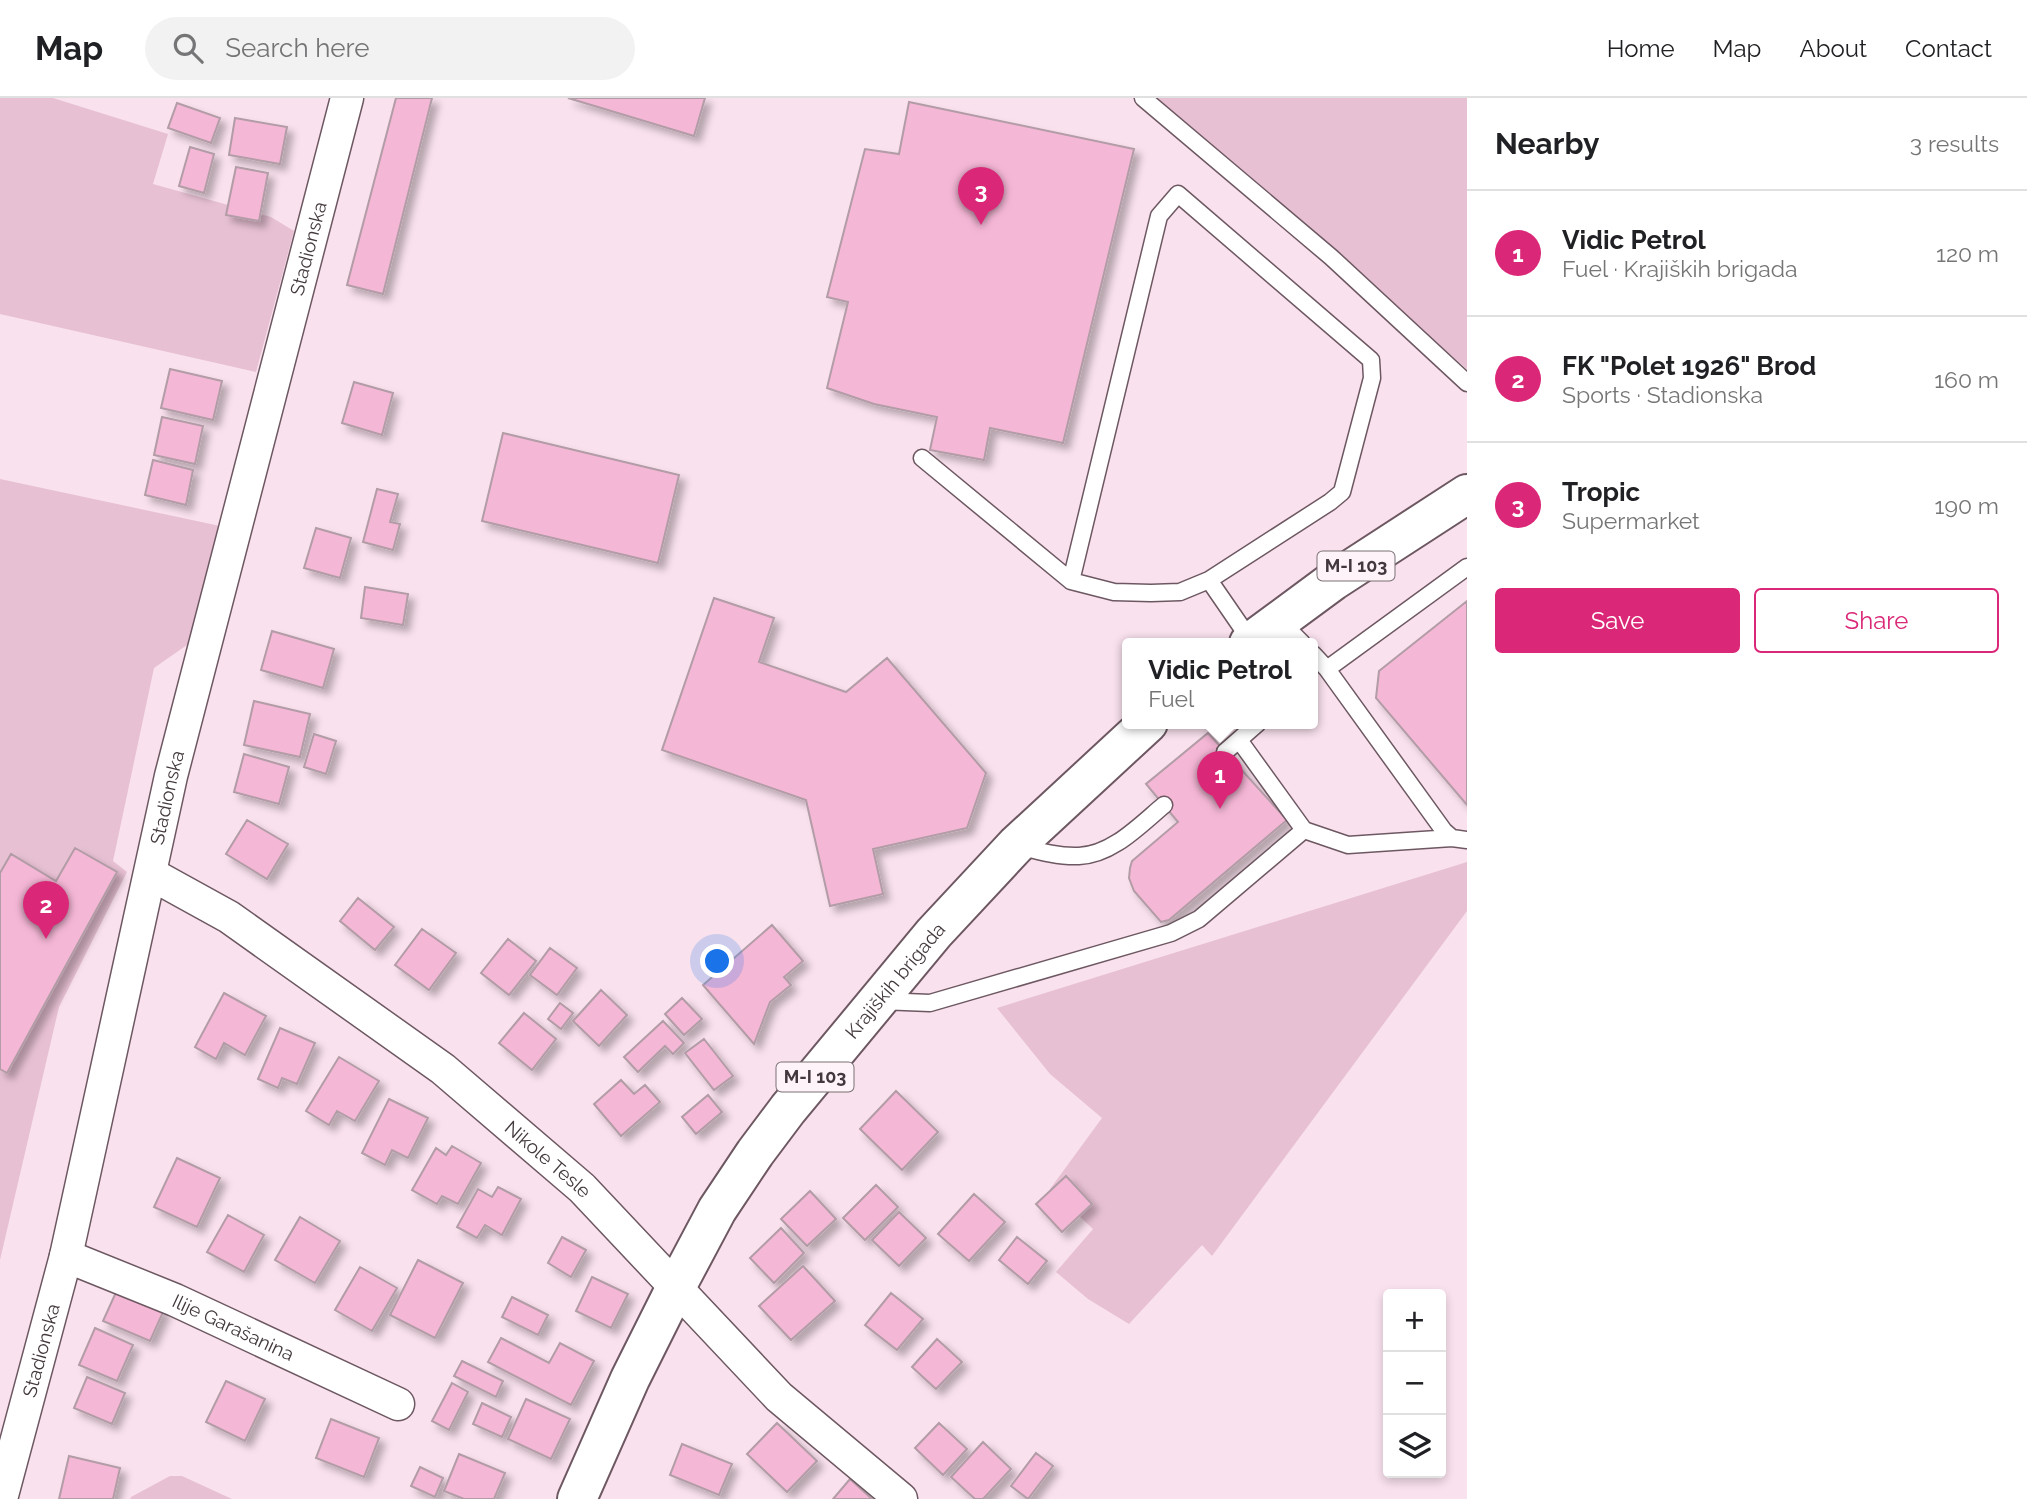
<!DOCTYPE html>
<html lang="en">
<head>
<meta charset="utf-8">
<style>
  :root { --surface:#fff; --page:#f2f2f2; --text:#202124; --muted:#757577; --line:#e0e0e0; --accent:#db2777 }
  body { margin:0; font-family:Raleway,sans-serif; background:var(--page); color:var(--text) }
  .controls { position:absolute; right:21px; bottom:21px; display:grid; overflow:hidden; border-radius:7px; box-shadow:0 4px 10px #0003 }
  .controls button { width:63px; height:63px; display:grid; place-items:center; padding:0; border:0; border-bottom:2px solid var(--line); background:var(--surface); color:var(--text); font:35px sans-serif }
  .you { position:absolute; left:718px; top:864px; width:24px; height:24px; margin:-18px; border:5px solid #fff; border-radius:50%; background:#1a73e8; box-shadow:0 0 0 10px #1a73e833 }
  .badge { display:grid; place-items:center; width:46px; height:46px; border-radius:50%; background:var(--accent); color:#fff; font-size:23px; font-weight:700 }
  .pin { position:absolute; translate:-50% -58px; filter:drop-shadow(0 2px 4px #0008) }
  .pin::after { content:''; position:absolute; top:37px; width:24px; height:21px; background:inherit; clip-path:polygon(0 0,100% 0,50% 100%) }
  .popup { position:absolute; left:1122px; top:540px; width:196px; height:91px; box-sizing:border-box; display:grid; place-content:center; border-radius:7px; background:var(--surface); filter:drop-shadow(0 2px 5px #0005); font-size:23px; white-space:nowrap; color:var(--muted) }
  .popup b { font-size:26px; color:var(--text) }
  .popup::after { content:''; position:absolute; left:50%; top:100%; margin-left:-14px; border:14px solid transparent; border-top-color:var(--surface) }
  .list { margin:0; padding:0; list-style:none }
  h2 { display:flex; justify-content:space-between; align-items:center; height:91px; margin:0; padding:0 28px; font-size:30px }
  h2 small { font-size:23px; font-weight:400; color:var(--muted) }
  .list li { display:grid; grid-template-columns:46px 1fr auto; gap:21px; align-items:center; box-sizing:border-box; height:126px; padding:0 28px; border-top:2px solid var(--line) }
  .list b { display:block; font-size:26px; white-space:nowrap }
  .list p { margin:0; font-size:23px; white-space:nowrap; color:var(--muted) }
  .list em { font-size:23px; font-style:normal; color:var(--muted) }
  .actions { display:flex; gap:14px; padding:21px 28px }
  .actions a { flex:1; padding:16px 0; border:2px solid var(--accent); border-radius:7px; text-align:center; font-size:24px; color:var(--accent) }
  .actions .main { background:var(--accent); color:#fff }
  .icon { flex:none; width:38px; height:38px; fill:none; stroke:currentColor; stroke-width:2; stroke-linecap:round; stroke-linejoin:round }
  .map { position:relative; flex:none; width:1467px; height:1401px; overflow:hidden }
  header { display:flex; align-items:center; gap:42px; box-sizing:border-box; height:98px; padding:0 35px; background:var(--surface); border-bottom:2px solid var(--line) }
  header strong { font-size:33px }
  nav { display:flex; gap:38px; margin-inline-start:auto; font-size:24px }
  .search { width:490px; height:63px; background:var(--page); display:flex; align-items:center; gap:18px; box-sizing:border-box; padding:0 24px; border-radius:38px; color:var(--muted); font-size:26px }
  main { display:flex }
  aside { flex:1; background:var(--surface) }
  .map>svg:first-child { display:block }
  .green { fill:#e7c0d3 }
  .building { fill:#f5b7d6; stroke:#b29ca6; stroke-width:2; filter:url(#shadow) }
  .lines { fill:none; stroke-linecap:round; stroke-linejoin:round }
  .lane-casing { stroke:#6d5862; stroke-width:19 }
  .street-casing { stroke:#6d5862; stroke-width:35 }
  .primary-casing { stroke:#6d5862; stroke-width:42 }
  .lane { stroke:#fff; stroke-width:16 }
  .street { stroke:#fff; stroke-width:32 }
  .primary { stroke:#fff; stroke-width:38 }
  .labels { text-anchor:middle; stroke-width:5; stroke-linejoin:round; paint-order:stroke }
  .shield { fill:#fdf3f8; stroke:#7a7075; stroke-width:2 }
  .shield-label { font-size:18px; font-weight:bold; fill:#42383d }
  .street-label { font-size:19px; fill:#42383d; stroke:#fdf3f8 }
</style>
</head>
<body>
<header>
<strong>Map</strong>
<div class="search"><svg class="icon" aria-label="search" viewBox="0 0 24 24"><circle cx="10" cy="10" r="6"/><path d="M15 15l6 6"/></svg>Search here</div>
<nav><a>Home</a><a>Map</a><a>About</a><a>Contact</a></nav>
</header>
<main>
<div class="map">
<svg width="1467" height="1401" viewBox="0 0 1467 1401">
  <defs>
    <filter id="shadow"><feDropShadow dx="6" dy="6" stdDeviation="3.5" flood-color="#0004"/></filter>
  </defs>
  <rect width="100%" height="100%" fill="#f9e1ed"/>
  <path class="green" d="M 0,0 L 53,0 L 168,36 L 153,86 L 271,119 L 294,133 L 256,274 L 0,216 Z
    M 1152,0 L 1467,0 L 1467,271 Z
    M 0,381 L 220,428 L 194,542 L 154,570 L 113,763 L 127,774 L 59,909 L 0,1162 Z
    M 1467,764 L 1467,813 L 1212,1158 L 1202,1147 L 1129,1226 L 1088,1201 L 1056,1174 L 1093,1131 L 1050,1091 L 1102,1020 L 1050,976 L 997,910 Z
    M 170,1378 L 182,1378 L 232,1401 L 130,1401 L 131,1399 Z"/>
  <path class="building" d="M 396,0 L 432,0 L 383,196 L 347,187 Z
    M 568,0 L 705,0 L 694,38 Z
    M 909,4 L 1134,51 L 1063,345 L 990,330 L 984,362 L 930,352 L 937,319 L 874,306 L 827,290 L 848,204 L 827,199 L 865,51 L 899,56 Z
    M 177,5 L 220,20 L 211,45 L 168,30 Z
    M 235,20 L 287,29 L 280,66 L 229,57 Z
    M 190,49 L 214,56 L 204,95 L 179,88 Z
    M 236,69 L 268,75 L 259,123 L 226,117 Z
    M 170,271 L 222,283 L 213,322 L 161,310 Z
    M 354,284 L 393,295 L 382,337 L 342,325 Z
    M 162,319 L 203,328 L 195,366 L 154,357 Z
    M 503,335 L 679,377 L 658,465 L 482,423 Z
    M 153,362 L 193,372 L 186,407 L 145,397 Z
    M 377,391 L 398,396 L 390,424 L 400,426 L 393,452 L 363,444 Z
    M 316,430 L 351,440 L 340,480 L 304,470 Z
    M 365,489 L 408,496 L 403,527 L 361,520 Z
    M 714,500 L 774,520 L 759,564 L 846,594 L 887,560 L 986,675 L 967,730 L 873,751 L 883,796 L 830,808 L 806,702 L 662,652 Z
    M 1467,503 L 1467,707 L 1376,600 L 1379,573 Z
    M 272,533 L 334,551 L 323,590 L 261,572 Z
    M 254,603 L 310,616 L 300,659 L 244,647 Z
    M 1208,635 L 1287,722 L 1169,822 L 1161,824 L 1134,793 L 1129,780 L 1130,770 L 1132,763 L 1178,724 L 1146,686 Z
    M 314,636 L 336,643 L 326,676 L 304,669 Z
    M 244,656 L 289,669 L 279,706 L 234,694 Z
    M 247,722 L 288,746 L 267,781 L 226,756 Z
    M 75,750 L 117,774 L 7,975 L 0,971 L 0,775 L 11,756 L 56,783 Z
    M 358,800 L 394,829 L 375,852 L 340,823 Z
    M 772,827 L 803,863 L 784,879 L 791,887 L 770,904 L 754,946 L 703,887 Z
    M 422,831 L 456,855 L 429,892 L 395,867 Z
    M 508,841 L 536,863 L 509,897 L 481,875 Z
    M 550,850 L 577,870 L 557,897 L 530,877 Z
    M 601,892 L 627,917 L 599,948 L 573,923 Z
    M 224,895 L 266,918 L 245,957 L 224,945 L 216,961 L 195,949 Z
    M 682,900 L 702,921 L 684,937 L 665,916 Z
    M 560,905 L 573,915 L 561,931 L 548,921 Z
    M 524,915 L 556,941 L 532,972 L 499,945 Z
    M 663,923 L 684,945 L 673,956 L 665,948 L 638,974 L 624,959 Z
    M 280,930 L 315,945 L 297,986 L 282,980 L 278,990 L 258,981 Z
    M 704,941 L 733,978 L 714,992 L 685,955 Z
    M 339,959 L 379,983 L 355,1023 L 337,1013 L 329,1027 L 306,1013 Z
    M 621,982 L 634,996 L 645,987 L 660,1004 L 621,1038 L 594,1006 Z
    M 896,993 L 938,1034 L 902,1072 L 860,1031 Z
    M 708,997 L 722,1014 L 696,1036 L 682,1019 Z
    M 389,1001 L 428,1020 L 408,1060 L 392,1052 L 385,1067 L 362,1055 Z
    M 452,1048 L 481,1065 L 458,1106 L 442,1098 L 437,1106 L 412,1092 L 436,1050 L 446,1057 Z
    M 177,1060 L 220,1080 L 197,1129 L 154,1109 Z
    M 1066,1078 L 1092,1106 L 1062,1134 L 1036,1106 Z
    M 876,1087 L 898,1109 L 865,1142 L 843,1120 Z
    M 498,1089 L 521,1101 L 502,1137 L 485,1127 L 477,1140 L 457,1129 L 478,1091 L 492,1099 Z
    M 810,1093 L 836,1121 L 807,1148 L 781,1121 Z
    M 974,1096 L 1005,1124 L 969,1163 L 938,1136 Z
    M 899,1114 L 926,1140 L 899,1168 L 872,1142 Z
    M 228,1117 L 264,1137 L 244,1174 L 207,1154 Z
    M 300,1119 L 340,1143 L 315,1185 L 275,1162 Z
    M 781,1130 L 804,1155 L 774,1185 L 750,1160 Z
    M 562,1139 L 586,1152 L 571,1179 L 548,1165 Z
    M 1017,1139 L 1047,1163 L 1028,1186 L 999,1162 Z
    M 418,1162 L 463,1185 L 435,1240 L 390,1217 Z
    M 803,1168 L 835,1203 L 791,1242 L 759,1208 Z
    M 360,1169 L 397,1190 L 372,1233 L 335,1212 Z
    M 592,1179 L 628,1196 L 611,1230 L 576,1213 Z
    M 117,1192 L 164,1212 L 150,1243 L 103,1223 Z
    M 891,1195 L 923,1221 L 897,1252 L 865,1227 Z
    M 512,1199 L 548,1217 L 538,1237 L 502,1219 Z
    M 95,1230 L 133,1247 L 117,1283 L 79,1267 Z
    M 501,1240 L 549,1265 L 560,1245 L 594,1263 L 571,1307 L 488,1264 Z
    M 937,1241 L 962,1264 L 936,1291 L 912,1269 Z
    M 462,1263 L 503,1283 L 496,1299 L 454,1278 Z
    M 87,1279 L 125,1295 L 112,1326 L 74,1310 Z
    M 226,1283 L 265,1301 L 245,1343 L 206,1324 Z
    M 452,1285 L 468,1294 L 449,1332 L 432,1323 Z
    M 526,1301 L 570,1321 L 551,1361 L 508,1341 Z
    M 482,1305 L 511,1319 L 502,1339 L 473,1326 Z
    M 331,1321 L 379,1340 L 364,1379 L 316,1360 Z
    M 777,1325 L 817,1363 L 787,1394 L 747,1356 Z
    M 939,1325 L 967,1351 L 943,1377 L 915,1350 Z
    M 983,1344 L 1011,1371 L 983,1401 L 975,1401 L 951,1379 Z
    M 682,1346 L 732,1366 L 719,1397 L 670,1377 Z
    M 1036,1355 L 1053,1368 L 1028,1401 L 1011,1388 Z
    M 459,1356 L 505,1375 L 494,1401 L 464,1401 L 444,1393 Z
    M 69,1358 L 120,1370 L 113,1401 L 59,1401 Z
    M 420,1369 L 443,1380 L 435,1399 L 411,1388 Z
    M 850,1381 L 872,1401 L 833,1401 Z"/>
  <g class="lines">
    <g class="lane-casing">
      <path id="lane" d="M 1143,0 L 1331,159 L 1467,285
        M 922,360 L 1071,483 L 1114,494 L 1151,495 L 1180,494 L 1209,482 L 1330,404 L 1342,394 L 1372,280 L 1371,262 L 1178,96 L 1159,118 L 1071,483
        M 1209,482 L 1251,543
        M 1279,522 L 1302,545
        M 1313,556 L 1327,571 L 1444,733 L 1452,740 L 1467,742
        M 1327,571 L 1467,469
        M 1225,654 L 1258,625
        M 1304,732 L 1348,747 L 1452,740
        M 1019,748 C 1038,753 1059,759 1079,758 C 1112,757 1140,727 1164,707
        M 880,903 L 930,905 L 1171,835 L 1199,821 L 1304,732 L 1239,642"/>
    </g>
    <g class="street-casing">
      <g id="street">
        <path id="s1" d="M 151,776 L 229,819 L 443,971 L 582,1090 L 779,1299 L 901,1401"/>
        <path id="s2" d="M 66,1158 L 175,1202 L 398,1306"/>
        <path id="s3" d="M 1,1401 L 66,1158 L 171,678 L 347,0"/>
      </g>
    </g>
    <g class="primary-casing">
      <g id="primary">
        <path d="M 1249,545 L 1333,483 L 1467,396"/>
        <path id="s4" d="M 577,1401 L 630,1281 L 675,1191 L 717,1112 L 755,1055 L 788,1011 L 934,835 L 1016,747 L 1148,625"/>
      </g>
    </g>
    <use href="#lane" class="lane"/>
    <use href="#street" class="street"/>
    <use href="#primary" class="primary"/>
  </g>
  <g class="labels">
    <g class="shield">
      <rect x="1317.5" y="453.5" width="77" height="29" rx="5"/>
      <rect x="776.5" y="964.5" width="77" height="29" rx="5"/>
    </g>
    <g class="shield-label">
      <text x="1356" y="474">M-I 103</text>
      <text x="815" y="985">M-I 103</text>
    </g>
    <g class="street-label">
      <text dy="7" stroke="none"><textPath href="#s3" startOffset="1288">Stadionska</textPath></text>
      <text dy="7" stroke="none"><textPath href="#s3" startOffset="721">Stadionska</textPath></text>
      <text dy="7" stroke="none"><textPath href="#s4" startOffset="612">Krajiških brigada</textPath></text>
      <text dy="7" stroke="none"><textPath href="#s1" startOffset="490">Nikole Tesle</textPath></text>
      <text dy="7" stroke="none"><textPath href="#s2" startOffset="182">Ilije Garašanina</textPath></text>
      <text dy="7" stroke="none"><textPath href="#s3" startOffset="154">Stadionska</textPath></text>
    </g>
  </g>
</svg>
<div class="controls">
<button>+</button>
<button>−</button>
<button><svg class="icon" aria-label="layers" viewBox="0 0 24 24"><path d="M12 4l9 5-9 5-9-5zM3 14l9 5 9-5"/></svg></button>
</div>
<div class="you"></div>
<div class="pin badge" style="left:1220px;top:711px">1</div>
<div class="popup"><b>Vidic Petrol</b>Fuel</div>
<div class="pin badge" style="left:46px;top:841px">2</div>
<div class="pin badge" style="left:981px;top:127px">3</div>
</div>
<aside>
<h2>Nearby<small>3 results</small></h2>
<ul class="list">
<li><span class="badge">1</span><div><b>Vidic Petrol</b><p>Fuel · Krajiških brigada</p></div><em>120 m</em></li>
<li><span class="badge">2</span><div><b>FK &quot;Polet 1926&quot; Brod</b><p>Sports · Stadionska</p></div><em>160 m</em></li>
<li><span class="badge">3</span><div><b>Tropic</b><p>Supermarket</p></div><em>190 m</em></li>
</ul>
<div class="actions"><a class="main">Save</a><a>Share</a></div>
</aside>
</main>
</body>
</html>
